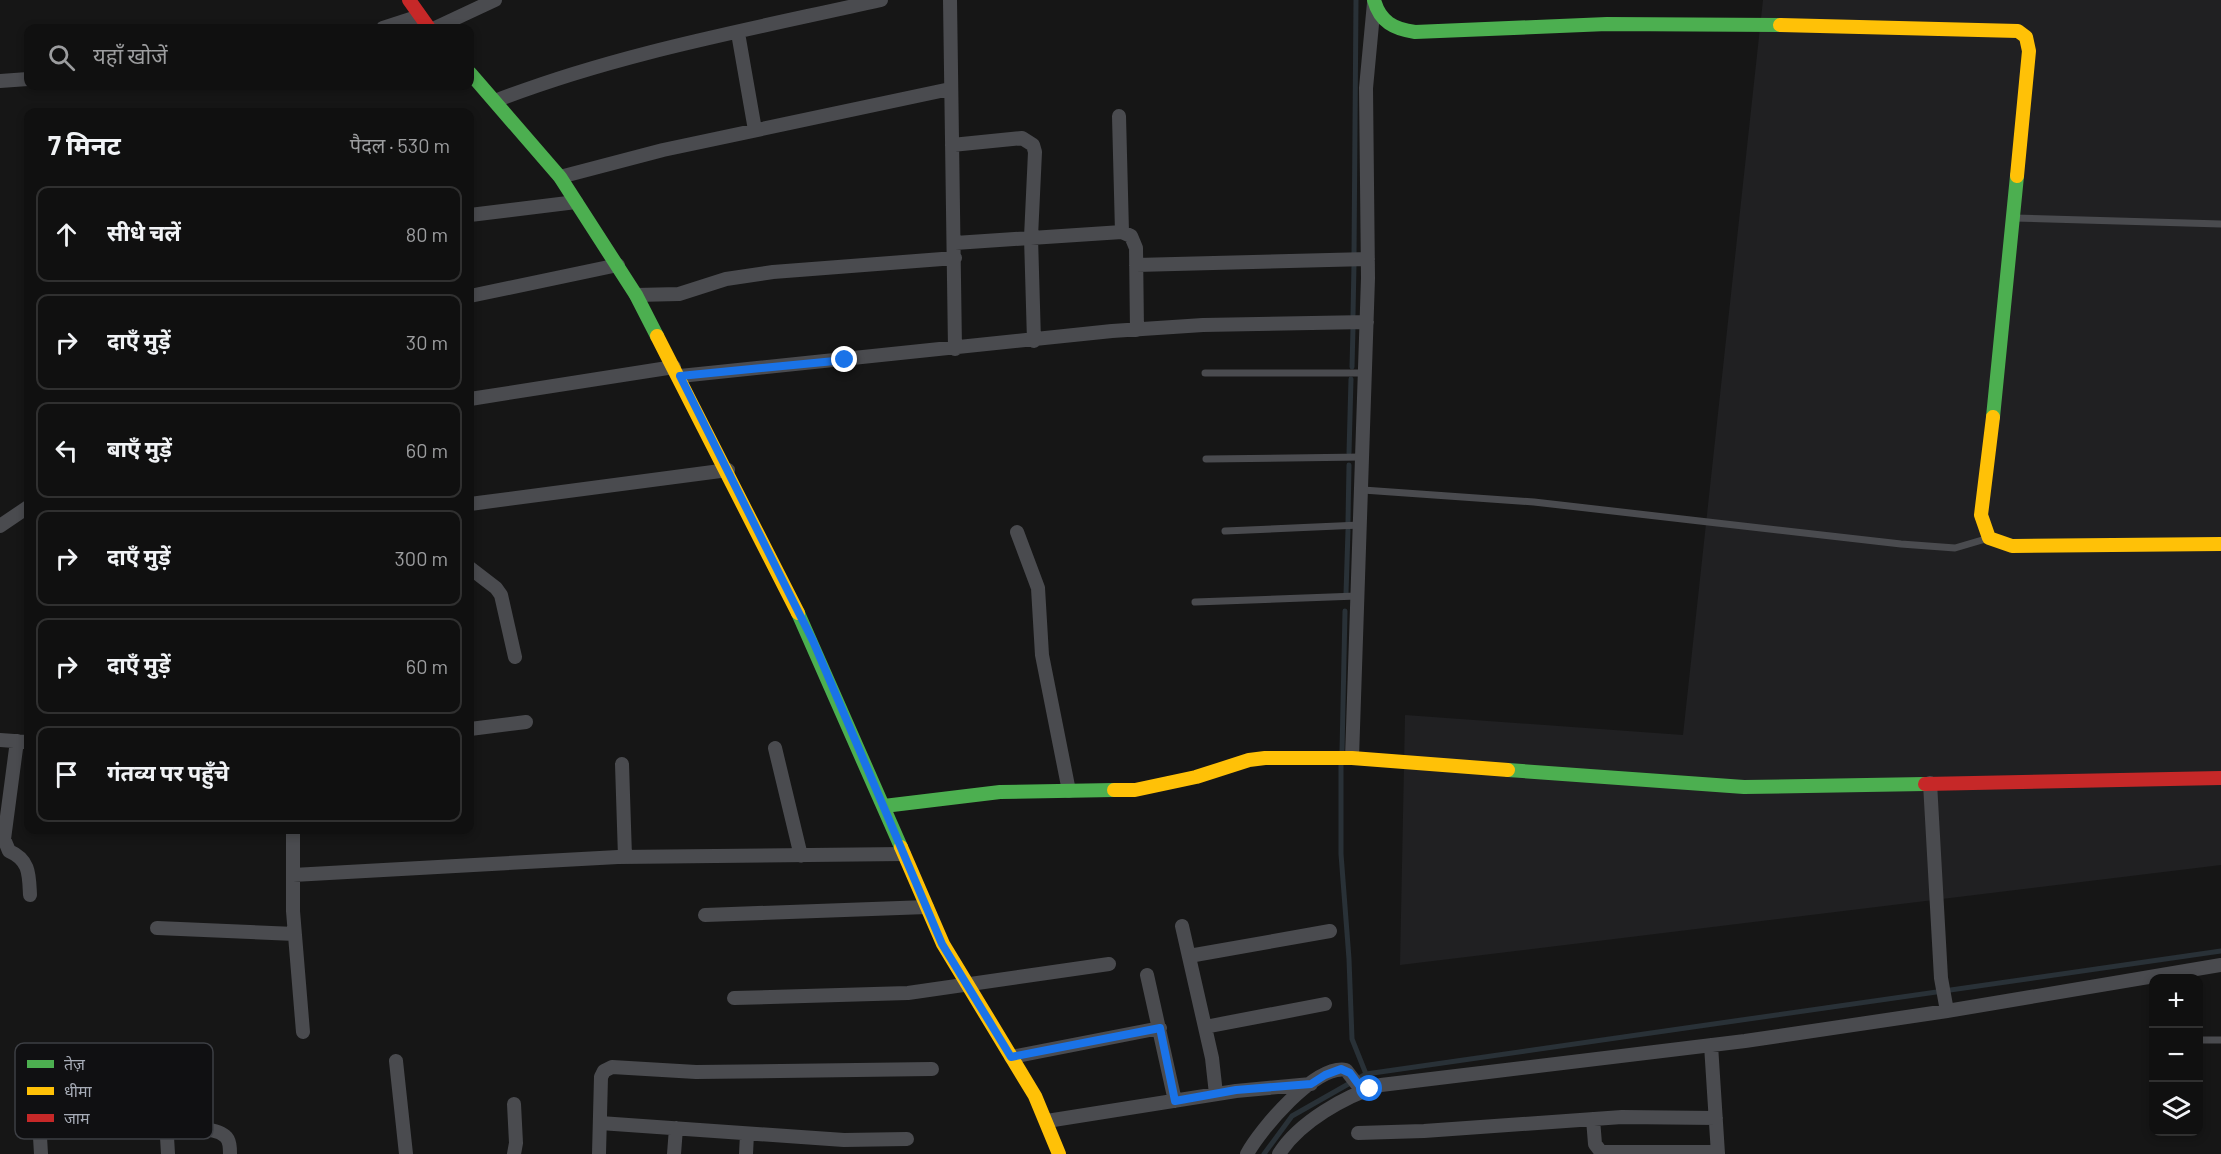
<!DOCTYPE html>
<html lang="hi">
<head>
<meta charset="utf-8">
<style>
  :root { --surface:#101010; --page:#191919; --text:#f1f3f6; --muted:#9c9d9f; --line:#303030 }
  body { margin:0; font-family:Barlow,"Noto Sans Devanagari",sans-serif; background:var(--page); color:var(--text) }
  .controls { position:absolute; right:18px; bottom:18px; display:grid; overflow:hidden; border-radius:12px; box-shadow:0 3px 9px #0003 }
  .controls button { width:54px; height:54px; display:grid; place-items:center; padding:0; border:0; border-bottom:2px solid var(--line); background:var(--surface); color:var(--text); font:30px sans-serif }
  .stop { position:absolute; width:18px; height:18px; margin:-14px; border:4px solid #1a73e8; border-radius:50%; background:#fff }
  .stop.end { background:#1a73e8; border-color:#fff; box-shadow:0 2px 6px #0008 }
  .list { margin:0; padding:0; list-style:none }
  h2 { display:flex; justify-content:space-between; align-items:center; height:78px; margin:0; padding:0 24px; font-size:26px }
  h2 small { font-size:20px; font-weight:400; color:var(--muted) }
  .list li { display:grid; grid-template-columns:39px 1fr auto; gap:18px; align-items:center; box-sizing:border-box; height:96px; margin:0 12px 12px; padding:0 12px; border:2px solid var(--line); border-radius:12px }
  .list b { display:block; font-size:22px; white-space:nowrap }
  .list em { font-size:20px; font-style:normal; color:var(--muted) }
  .icon { flex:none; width:33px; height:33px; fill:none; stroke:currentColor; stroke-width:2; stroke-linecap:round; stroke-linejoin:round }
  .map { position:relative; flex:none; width:2221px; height:1154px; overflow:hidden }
  .search { position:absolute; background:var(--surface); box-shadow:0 3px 9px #0003; left:24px; top:24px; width:450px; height:66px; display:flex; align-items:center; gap:15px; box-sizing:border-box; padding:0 21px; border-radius:12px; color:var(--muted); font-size:22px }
  .panel { position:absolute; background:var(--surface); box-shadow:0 3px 9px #0003; left:24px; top:108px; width:450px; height:726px; border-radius:12px }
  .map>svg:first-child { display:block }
  .built { fill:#202022 }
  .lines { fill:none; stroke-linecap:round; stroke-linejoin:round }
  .stream { stroke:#293137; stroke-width:5 }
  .lane { stroke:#4a4b4f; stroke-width:7 }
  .street { stroke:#4a4b4f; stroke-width:14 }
  .fast { stroke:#4caf50; stroke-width:14 }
  .slow { stroke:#ffc107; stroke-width:14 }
  .jam { stroke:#c62828; stroke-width:14 }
  .route { stroke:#1a73e8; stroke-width:8 }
  .key { fill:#101012; stroke:#3d3f44; stroke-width:1.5 }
  .key-label { font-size:16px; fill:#a7acb7 }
</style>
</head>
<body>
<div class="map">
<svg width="2221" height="1154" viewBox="0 0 2221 1154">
  <rect width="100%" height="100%" fill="#161616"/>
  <path class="built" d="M 1763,0 L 2221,0 L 2221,865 L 1400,965 L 1405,715 L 1683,735 Z"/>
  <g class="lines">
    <path class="stream" d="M 1354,256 L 1356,0
      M 1353,315 L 1354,264
      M 1352,367 L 1353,328
      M 1349,453 L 1351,379
      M 1348,522 L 1349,465
      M 1346,594 L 1348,530
      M 1342,752 L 1345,611
      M 1341,765 L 1341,854 L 1349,959 L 1352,1039 L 1366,1074
      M 1264,1154 L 1292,1116 L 1366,1074 L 2221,951"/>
    <path class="lane" d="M 2014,218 L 2221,224
      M 1205,373 L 1365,373
      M 1206,459 L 1363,457
      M 1363,490 L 1534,502 L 1901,544 L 1955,548 L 1989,538
      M 1225,531 L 1360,525
      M 1195,602 L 1357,596
      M 2198,1040 L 2221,1040"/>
    <path class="street" d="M 950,0 L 955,349
      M 383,28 L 420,16
      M 435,28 L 495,0
      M 738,33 L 755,130
      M 0,81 L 28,79
      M 495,101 C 618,53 752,29 881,0
      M 1119,116 L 1122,232
      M 952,145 L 1022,138 L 1033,145 L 1035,152 L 1031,237 L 1034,341
      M 560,177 L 663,150 L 950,89
      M 470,215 L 576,202
      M 955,243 L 1122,232 L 1131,236 L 1136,248 L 1137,330
      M 1136,265 L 1368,259
      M 636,295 L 679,294 L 726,279 L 773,272 L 955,258
      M 470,296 L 618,265
      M 680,376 L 1112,331 L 1203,325 L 1367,322
      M 470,399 L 674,367
      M 470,504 L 728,470
      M 0,526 L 28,507
      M 1017,532 L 1038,588 L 1042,655 L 1069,791
      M 470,568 L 496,588 L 501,595 L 515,657
      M 470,729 L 526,722
      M 0,740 L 28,742
      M 17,741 L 4,839 L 9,851 C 30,860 29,875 30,895
      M 775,748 L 801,856
      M 1352,758 L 1368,278 L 1366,88 L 1374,3
      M 622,764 L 625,857
      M 1930,783 L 1941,978 L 1947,1011
      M 293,830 L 293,911 L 303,1032
      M 293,875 L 618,857 L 904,854
      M 705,915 L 927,907
      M 1182,926 L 1212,1058 L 1216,1094
      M 157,928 L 295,934
      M 1189,956 L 1330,931
      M 1147,975 L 1175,1101
      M 734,998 L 908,993 L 1109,964
      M 1205,1027 L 1325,1004
      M 1711,1045 L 1718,1154
      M 1011,1057 L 1160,1028
      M 396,1061 L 406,1154
      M 38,1103 L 41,1154
      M 1593,1119 L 1595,1144 L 1601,1152 L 1718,1152
      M 1047,1121 L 1236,1091 L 1311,1084
      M 600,1123 L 844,1140 L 907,1139
      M 1358,1133 L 1424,1131 L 1622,1117 L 1716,1118
      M 168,1154 L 167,1137 L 170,1133 C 181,1127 215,1127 225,1136 C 230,1140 230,1148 230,1154
      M 514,1154 L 516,1143 L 514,1104
      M 599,1154 L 601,1077 L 604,1071 L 612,1067 L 696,1072 L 932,1069
      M 674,1154 L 676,1128
      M 746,1154 L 747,1134
      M 1247,1154 C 1260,1130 1315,1064 1346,1070 L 1363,1092
      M 1279,1154 C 1299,1122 1345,1096 1381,1085 L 1745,1041 L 1947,1011 L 2221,965"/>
    <path class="fast" d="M 1374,0 C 1380,22 1394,29 1415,32 L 1607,24 L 1780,25
      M 470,73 L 560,177 L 636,295 L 657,336
      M 1993,417 L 2017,176
      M 798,613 L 901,847
      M 1508,770 L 1744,787 L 1925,784
      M 884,806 L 1000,792 L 1114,790"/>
    <path class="slow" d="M 1780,25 L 2018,31 L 2026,37 L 2029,51 L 2017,176
      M 657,336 L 798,613
      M 1993,417 L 1981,515 L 1989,538 L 2012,546 L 2221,544
      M 1114,790 L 1135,790 L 1196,777 L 1249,760 L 1265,758 L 1352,758 L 1508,770
      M 901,847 L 943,944 L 1035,1096 L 1059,1154"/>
    <path class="jam" d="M 409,0 L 429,28
      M 1925,784 L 2221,778"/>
  </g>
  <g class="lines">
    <path class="route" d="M 845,360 L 680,376 L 813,641 L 942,944 L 1011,1057 L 1160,1028 L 1175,1101 L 1236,1090 L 1311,1084 L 1325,1075 L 1341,1069 L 1350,1073 L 1364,1092 L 1370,1089"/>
  </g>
  <rect x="15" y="1043" width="198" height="96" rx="9" class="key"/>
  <rect x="27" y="1060" width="27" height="8" fill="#4caf50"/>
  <rect x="27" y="1087" width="27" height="8" fill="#ffc107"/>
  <rect x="27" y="1114" width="27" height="8" fill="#c62828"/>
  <g class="key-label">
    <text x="64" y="1070">तेज़</text>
    <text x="64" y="1097">धीमा</text>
    <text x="64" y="1124">जाम</text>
  </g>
</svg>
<div class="controls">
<button>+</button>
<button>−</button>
<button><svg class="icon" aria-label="layers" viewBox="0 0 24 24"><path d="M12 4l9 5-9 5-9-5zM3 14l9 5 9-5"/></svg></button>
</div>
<div class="stop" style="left:1370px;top:1089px"></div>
<div class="stop end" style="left:845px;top:360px"></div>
<div class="search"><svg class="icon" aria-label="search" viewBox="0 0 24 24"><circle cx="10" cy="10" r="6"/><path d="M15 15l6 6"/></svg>यहाँ खोजें</div>
<section class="panel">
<h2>7 मिनट<small>पैदल · 530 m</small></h2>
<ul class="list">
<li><svg class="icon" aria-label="ahead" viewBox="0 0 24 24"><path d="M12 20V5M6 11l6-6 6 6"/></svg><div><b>सीधे चलें</b></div><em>80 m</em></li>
<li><svg class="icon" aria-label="right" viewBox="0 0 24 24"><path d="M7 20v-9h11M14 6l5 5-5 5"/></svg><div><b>दाएँ मुड़ें</b></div><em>30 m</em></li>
<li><svg class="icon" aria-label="left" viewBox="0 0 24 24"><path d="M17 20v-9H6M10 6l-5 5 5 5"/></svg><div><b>बाएँ मुड़ें</b></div><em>60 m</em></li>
<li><svg class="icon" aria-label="right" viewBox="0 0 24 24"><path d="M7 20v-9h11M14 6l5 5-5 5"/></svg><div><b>दाएँ मुड़ें</b></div><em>300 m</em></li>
<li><svg class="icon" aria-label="right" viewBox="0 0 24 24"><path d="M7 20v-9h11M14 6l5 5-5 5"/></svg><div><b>दाएँ मुड़ें</b></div><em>60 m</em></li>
<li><svg class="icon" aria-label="arrive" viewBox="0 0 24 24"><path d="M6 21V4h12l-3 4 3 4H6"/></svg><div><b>गंतव्य पर पहुँचे</b></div></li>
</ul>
</section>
</div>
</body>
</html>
